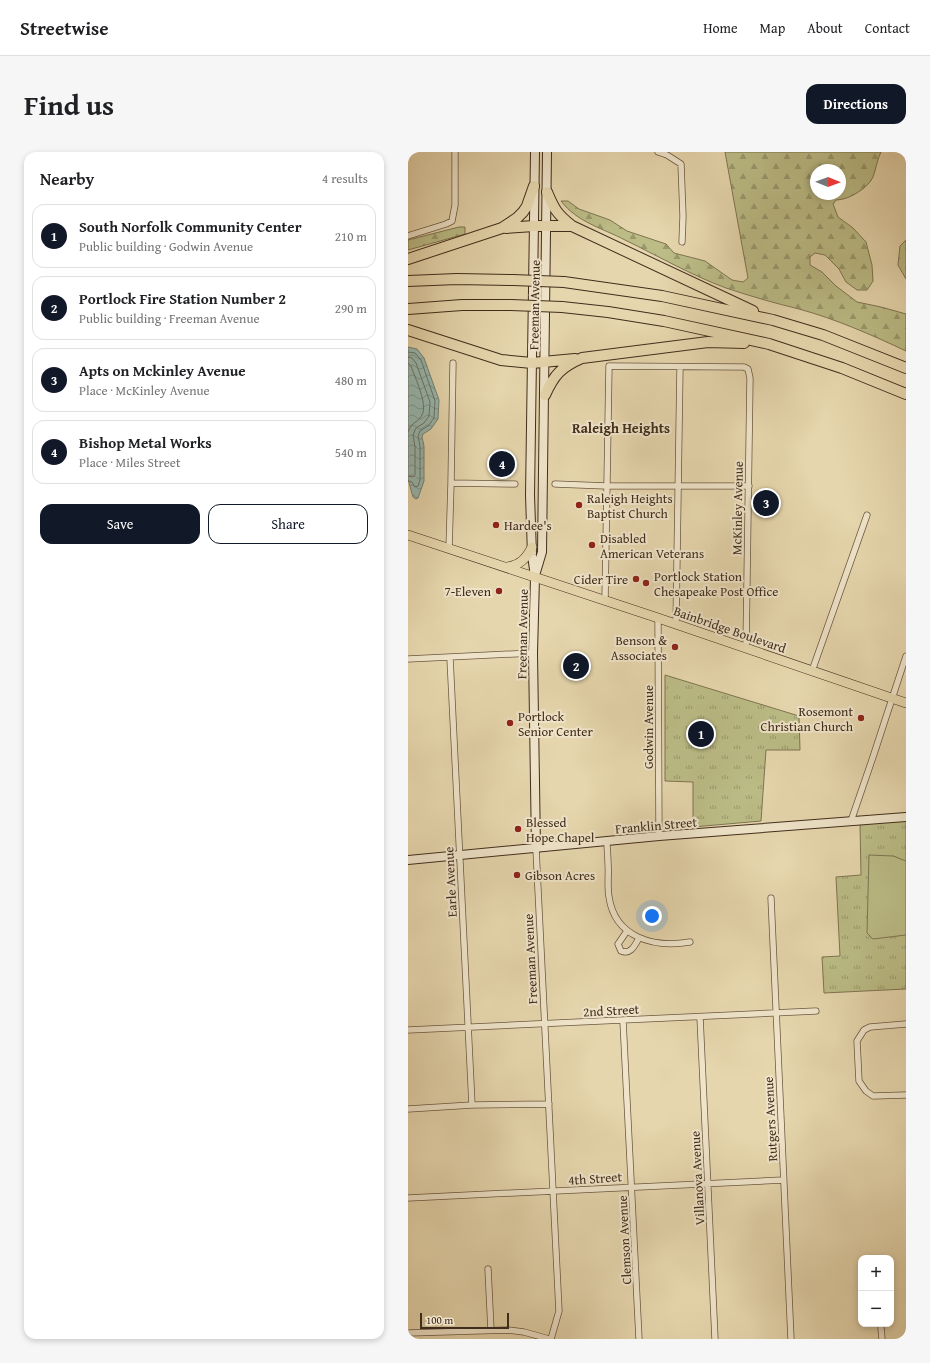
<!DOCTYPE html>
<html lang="en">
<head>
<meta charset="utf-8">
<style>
  :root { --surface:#fff; --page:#f6f6f6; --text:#202124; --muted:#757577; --line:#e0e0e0; --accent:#111827 }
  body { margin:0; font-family:"Gentium Book Plus",serif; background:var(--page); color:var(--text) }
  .controls { position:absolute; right:12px; bottom:12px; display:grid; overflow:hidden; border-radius:8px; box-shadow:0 2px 6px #0003 }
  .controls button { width:36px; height:36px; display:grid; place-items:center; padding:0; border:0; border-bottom:1px solid var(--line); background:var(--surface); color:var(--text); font:20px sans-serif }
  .compass { position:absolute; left:402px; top:12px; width:36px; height:36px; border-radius:50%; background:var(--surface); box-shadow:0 2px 6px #0003; rotate:91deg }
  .scale { position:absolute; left:12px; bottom:10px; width:89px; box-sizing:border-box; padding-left:4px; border:2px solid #412d1c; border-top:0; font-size:11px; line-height:14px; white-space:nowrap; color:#412d1c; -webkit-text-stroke:3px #efe4ca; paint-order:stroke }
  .you { position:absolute; left:244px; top:764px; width:14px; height:14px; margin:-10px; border:3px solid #fff; border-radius:50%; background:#1a73e8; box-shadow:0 0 0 6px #1a73e833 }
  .badge { display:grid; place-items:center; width:26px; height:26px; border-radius:50%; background:var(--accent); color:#fff; font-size:13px; font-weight:700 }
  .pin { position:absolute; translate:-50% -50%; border:2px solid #fff; box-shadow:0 1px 4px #0006 }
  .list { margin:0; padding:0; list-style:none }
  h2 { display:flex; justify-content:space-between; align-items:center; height:52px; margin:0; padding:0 16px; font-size:17px }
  h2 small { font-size:13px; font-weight:400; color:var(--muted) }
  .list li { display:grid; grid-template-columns:26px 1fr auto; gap:12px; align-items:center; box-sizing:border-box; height:64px; margin:0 8px 8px; padding:0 8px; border:1px solid var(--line); border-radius:12px }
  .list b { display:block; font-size:15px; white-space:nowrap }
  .list p { margin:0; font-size:13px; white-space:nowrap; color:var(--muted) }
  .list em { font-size:13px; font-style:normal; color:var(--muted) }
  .actions { display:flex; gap:8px; padding:12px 16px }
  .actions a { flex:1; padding:9px 0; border:1px solid var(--accent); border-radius:12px; text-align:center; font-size:14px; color:var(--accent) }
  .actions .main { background:var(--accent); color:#fff }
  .map { position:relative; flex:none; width:498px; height:1187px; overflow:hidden; border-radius:12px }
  header { display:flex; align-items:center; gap:24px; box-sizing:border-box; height:56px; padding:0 20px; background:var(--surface); border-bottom:1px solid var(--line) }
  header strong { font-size:19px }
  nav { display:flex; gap:22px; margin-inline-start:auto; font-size:14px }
  .intro { display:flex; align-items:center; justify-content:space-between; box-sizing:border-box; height:96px; padding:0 24px }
  h1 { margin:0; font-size:28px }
  .button { padding:10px 18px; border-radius:12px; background:var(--accent); color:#fff; font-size:14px; font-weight:700 }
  main { display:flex; gap:24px; padding:0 24px }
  aside { flex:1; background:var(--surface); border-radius:12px; box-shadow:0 2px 6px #0003 }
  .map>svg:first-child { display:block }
  .grass { fill:url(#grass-tufts); stroke:#7e7451 }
  .forest { fill:url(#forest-firs); stroke:#7e7451; fill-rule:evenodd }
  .pitch { fill:#bbbc86; stroke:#7e7451 }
  .water { fill:url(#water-waves); stroke:#758075 }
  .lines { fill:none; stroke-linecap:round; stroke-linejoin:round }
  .shore { stroke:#6c7266; stroke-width:1 }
  .street-casing { stroke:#6a5740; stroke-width:7 }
  .secondary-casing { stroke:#412d1c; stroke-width:10 }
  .primary-casing { stroke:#412d1c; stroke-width:10 }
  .highway-casing { stroke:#412d1c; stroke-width:12 }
  .street { stroke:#efe4ca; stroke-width:5.5 }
  .secondary { stroke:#efe4ca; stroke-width:8 }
  .primary { stroke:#e6d6ad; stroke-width:9 }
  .highway { stroke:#e6d6ad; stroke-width:10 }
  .highway-bridge-casing { stroke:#412d1c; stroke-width:12; stroke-linecap:butt }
  .highway-bridge { stroke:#e6d6ad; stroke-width:10 }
  .poi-dot { fill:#8f2418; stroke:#efe4ca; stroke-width:1.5 }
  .labels { text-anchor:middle; stroke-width:4; stroke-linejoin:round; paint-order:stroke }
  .street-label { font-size:13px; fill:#412d1c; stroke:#efe4ca }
  .poi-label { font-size:13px; fill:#412d1c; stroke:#efe4ca; text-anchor:start }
  .neighbourhood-label { font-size:14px; font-weight:bold; fill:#412d1c; stroke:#efe4ca }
</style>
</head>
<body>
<header>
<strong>Streetwise</strong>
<nav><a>Home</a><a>Map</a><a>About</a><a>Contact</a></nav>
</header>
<div class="intro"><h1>Find us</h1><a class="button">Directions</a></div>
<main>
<aside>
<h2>Nearby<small>4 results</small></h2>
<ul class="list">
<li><span class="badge">1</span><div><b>South Norfolk Community Center</b><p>Public building · Godwin Avenue</p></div><em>210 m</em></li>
<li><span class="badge">2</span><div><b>Portlock Fire Station Number 2</b><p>Public building · Freeman Avenue</p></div><em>290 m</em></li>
<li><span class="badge">3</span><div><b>Apts on Mckinley Avenue</b><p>Place · McKinley Avenue</p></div><em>480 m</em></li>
<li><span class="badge">4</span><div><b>Bishop Metal Works</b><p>Place · Miles Street</p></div><em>540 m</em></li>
</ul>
<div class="actions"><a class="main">Save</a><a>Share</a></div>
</aside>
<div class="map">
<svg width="498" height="1187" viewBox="0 0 498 1187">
  <defs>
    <pattern id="grass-tufts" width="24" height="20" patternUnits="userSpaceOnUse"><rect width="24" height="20" fill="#bbbc86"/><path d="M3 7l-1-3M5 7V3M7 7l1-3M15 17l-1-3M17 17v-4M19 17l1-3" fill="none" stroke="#9a996d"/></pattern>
    <pattern id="forest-firs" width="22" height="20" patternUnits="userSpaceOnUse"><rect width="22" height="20" fill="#bbbc86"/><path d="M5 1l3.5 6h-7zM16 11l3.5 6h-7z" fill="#9a996d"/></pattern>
    <pattern id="water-waves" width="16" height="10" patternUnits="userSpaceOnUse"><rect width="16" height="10" fill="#97b8b0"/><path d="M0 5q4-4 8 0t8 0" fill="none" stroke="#7d968e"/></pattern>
  </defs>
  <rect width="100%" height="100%" fill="#e6d6ad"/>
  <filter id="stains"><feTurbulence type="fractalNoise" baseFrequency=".005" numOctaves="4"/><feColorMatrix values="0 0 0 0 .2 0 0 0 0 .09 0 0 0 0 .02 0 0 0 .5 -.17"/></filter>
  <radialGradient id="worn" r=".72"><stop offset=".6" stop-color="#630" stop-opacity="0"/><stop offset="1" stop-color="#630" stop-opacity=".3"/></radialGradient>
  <path class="grass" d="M 257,523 L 391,564 L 392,598 L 358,598 L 353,669 L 285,675 L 285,630 L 257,629 Z
    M 498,669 L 498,837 L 416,841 L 414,805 L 432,804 L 428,725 L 453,723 L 452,672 Z"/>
  <path class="forest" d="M 317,0 L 473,0 C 469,8 468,17 465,25 C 460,36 441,48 428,48 L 425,52 L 430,65 L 445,76 L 458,90 L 464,113 L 465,129 L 459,138 L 449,138 L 438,130 L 431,117 L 417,103 L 407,101 L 402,105 L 402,113 L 414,120 L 428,134 L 449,150 L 473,155 L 498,162 L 498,199 C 464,183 428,167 391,157 C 366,151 342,144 318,136 C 283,123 250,104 217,88 C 194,76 169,70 153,49 L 160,49 L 171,57 L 202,68 L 219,79 L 258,92 L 266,101 L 297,109 L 324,128 L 335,130 L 340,126 ZM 408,18 L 432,18 L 432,42 L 408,42 Z
    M 51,75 L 57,75 L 57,82 L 0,98 L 0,88 Z
    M 498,88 L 498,127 L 490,113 L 492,94 Z"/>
  <path class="pitch" d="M 461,703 L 485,704 L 498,709 L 498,783 L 465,787 L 459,781 Z"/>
  <path class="water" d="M 0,195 L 9,197 L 16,206 L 31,248 L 30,267 L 23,277 L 15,282 L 14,285 L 16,294 L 16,329 L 10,346 L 8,347 L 5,345 L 0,327 Z"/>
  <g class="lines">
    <path class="shore" d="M 0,200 L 7,201 L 13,208 L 27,249 L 26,266 L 20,274 L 12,279 L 10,284 L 12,294 L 12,328 L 10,334 L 7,335 L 4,330 L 0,329
      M 0,205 L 4,206 L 8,211 L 22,250 L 21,264 L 16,271 L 8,276 L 5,283 L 7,295 L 7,323 L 5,325 L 0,324
      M 0,211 L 3,214 C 7,226 20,252 14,263 C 10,271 4,269 0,280"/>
    <g class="street-casing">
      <path id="street" d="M 250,0 L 259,3 L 273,12 L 275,64 L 274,90
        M 0,84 L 38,72 L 44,69 L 47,53 L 47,0
        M 43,331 L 107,332
        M 147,332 L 199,334 L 341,334
        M 41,397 L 43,331 L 45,211
        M 197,449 L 201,214 L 336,215 L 340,217 L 342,226 L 338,496
        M 250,466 L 251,684
        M 268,472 L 272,215
        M 42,506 L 64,953
        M 0,507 L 125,501
        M 404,519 L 459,363
        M 443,669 L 465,605 L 498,504
        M 199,690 C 199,697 200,704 200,711 C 201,722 199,734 201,745 C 207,786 246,796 282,790
        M 128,697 L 151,1159 L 143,1187
        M 363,746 L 383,1187
        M 219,779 L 210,792 L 213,799 C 223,803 227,793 231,786
        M 292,865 L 307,1187
        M 215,869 L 231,1187
        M 498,872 L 462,875 L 456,878 L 449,889 L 451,929 L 458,939 L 465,944 L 498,943
        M 0,878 L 408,859
        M 0,957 L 64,953 L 141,952
        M 0,1046 L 375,1028
        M 80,1117 L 83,1178
        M 473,1176 L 474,1187
        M 0,1181 L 100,1178 L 116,1180 L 141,1187"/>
    </g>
    <g class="secondary-casing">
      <path id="secondary" d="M 127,0 L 122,343 L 124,403 L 127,425 L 125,501 L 128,697
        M 128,420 L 134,400 L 139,0
        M 0,708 L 251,684 L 498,665"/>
    </g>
    <g class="primary-casing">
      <path id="primary" d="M 0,383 L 250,466 L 498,551
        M 99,415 C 112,413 118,407 124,395"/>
    </g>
    <g class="highway-casing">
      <path id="highway" d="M 139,40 C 146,57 149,62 164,74 L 345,159
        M 98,76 L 126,74 L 164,74
        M 0,107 L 94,76 L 109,66 L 115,60 L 119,54 L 126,34
        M 0,129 L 49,127 L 105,128
        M 156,130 L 254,144 L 365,168 L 415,183 L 498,216
        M 154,155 L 200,160 L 256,169 L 361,192 L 434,216 L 498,242
        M 0,157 L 54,153 L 103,153
        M 0,178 L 93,208 L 124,211 L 167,207
        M 137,243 C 146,223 153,215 174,206 L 300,190 L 336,191"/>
    </g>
    <use href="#street" class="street"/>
    <use href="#secondary" class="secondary"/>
    <use href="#primary" class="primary"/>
    <use href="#highway" class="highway"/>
    <g class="highway-bridge-casing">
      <path id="highway-bridge" d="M 105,128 L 156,130
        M 103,153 L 154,155"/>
    </g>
    <use href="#highway-bridge" class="highway-bridge"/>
  </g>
  <g class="poi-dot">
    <circle cx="171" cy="353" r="4"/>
    <circle cx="88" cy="373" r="4"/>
    <circle cx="184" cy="393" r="4"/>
    <circle cx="228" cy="427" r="4"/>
    <circle cx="238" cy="431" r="4"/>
    <circle cx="91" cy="439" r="4"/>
    <circle cx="267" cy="495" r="4"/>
    <circle cx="453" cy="566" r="4"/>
    <circle cx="102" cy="571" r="4"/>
    <circle cx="110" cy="677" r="4"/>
    <circle cx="109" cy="723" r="4"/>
  </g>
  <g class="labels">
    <g class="street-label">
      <text transform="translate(126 153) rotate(-89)" y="5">Freeman Avenue</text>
      <text transform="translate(329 356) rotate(-89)" y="5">McKinley Avenue</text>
      <text transform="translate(322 477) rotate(19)" y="5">Bainbridge Boulevard</text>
      <text transform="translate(114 482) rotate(-89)" y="5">Freeman Avenue</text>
      <text transform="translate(240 575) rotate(-90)" y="5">Godwin Avenue</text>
      <text transform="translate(248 673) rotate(-5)" y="5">Franklin Street</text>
      <text transform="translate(42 730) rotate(-93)" y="5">Earle Avenue</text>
      <text transform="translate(122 807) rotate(-93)" y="5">Freeman Avenue</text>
      <text transform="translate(203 858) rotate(-3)" y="5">2nd Street</text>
      <text transform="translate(362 967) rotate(-93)" y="5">Rutgers Avenue</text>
      <text transform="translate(187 1026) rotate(-4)" y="5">4th Street</text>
      <text transform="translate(289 1026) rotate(-93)" y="5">Villanova Avenue</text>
      <text transform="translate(216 1088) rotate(-93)" y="5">Clemson Avenue</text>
    </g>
    <g class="poi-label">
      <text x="179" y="351">Raleigh Heights<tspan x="179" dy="15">Baptist Church</tspan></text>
      <text x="96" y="378">Hardee's</text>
      <text x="192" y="391">Disabled<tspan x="192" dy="15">American Veterans</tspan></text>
      <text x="246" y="429">Portlock Station<tspan x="246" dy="15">Chesapeake Post Office</tspan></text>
      <text x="220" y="432" text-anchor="end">Cider Tire</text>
      <text x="83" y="444" text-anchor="end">7-Eleven</text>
      <text x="259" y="493" text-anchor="end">Benson &amp;<tspan x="259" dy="15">Associates</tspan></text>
      <text x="445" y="564" text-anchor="end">Rosemont<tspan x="445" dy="15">Christian Church</tspan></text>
      <text x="110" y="569">Portlock<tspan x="110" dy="15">Senior Center</tspan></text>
      <text x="118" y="675">Blessed<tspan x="118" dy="15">Hope Chapel</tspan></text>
      <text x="117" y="728">Gibson Acres</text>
    </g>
    <g class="neighbourhood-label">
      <text x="213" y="281">Raleigh Heights</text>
    </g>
  </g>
  <rect width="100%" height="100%" filter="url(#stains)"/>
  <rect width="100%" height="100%" fill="url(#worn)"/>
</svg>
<div class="controls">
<button>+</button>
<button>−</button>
</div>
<svg class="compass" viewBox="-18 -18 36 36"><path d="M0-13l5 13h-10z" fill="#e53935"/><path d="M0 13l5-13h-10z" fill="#757577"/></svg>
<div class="scale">100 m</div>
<div class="you"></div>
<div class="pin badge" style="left:293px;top:582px">1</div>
<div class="pin badge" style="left:168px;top:514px">2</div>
<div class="pin badge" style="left:358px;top:351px">3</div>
<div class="pin badge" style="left:94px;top:312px">4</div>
</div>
</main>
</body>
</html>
